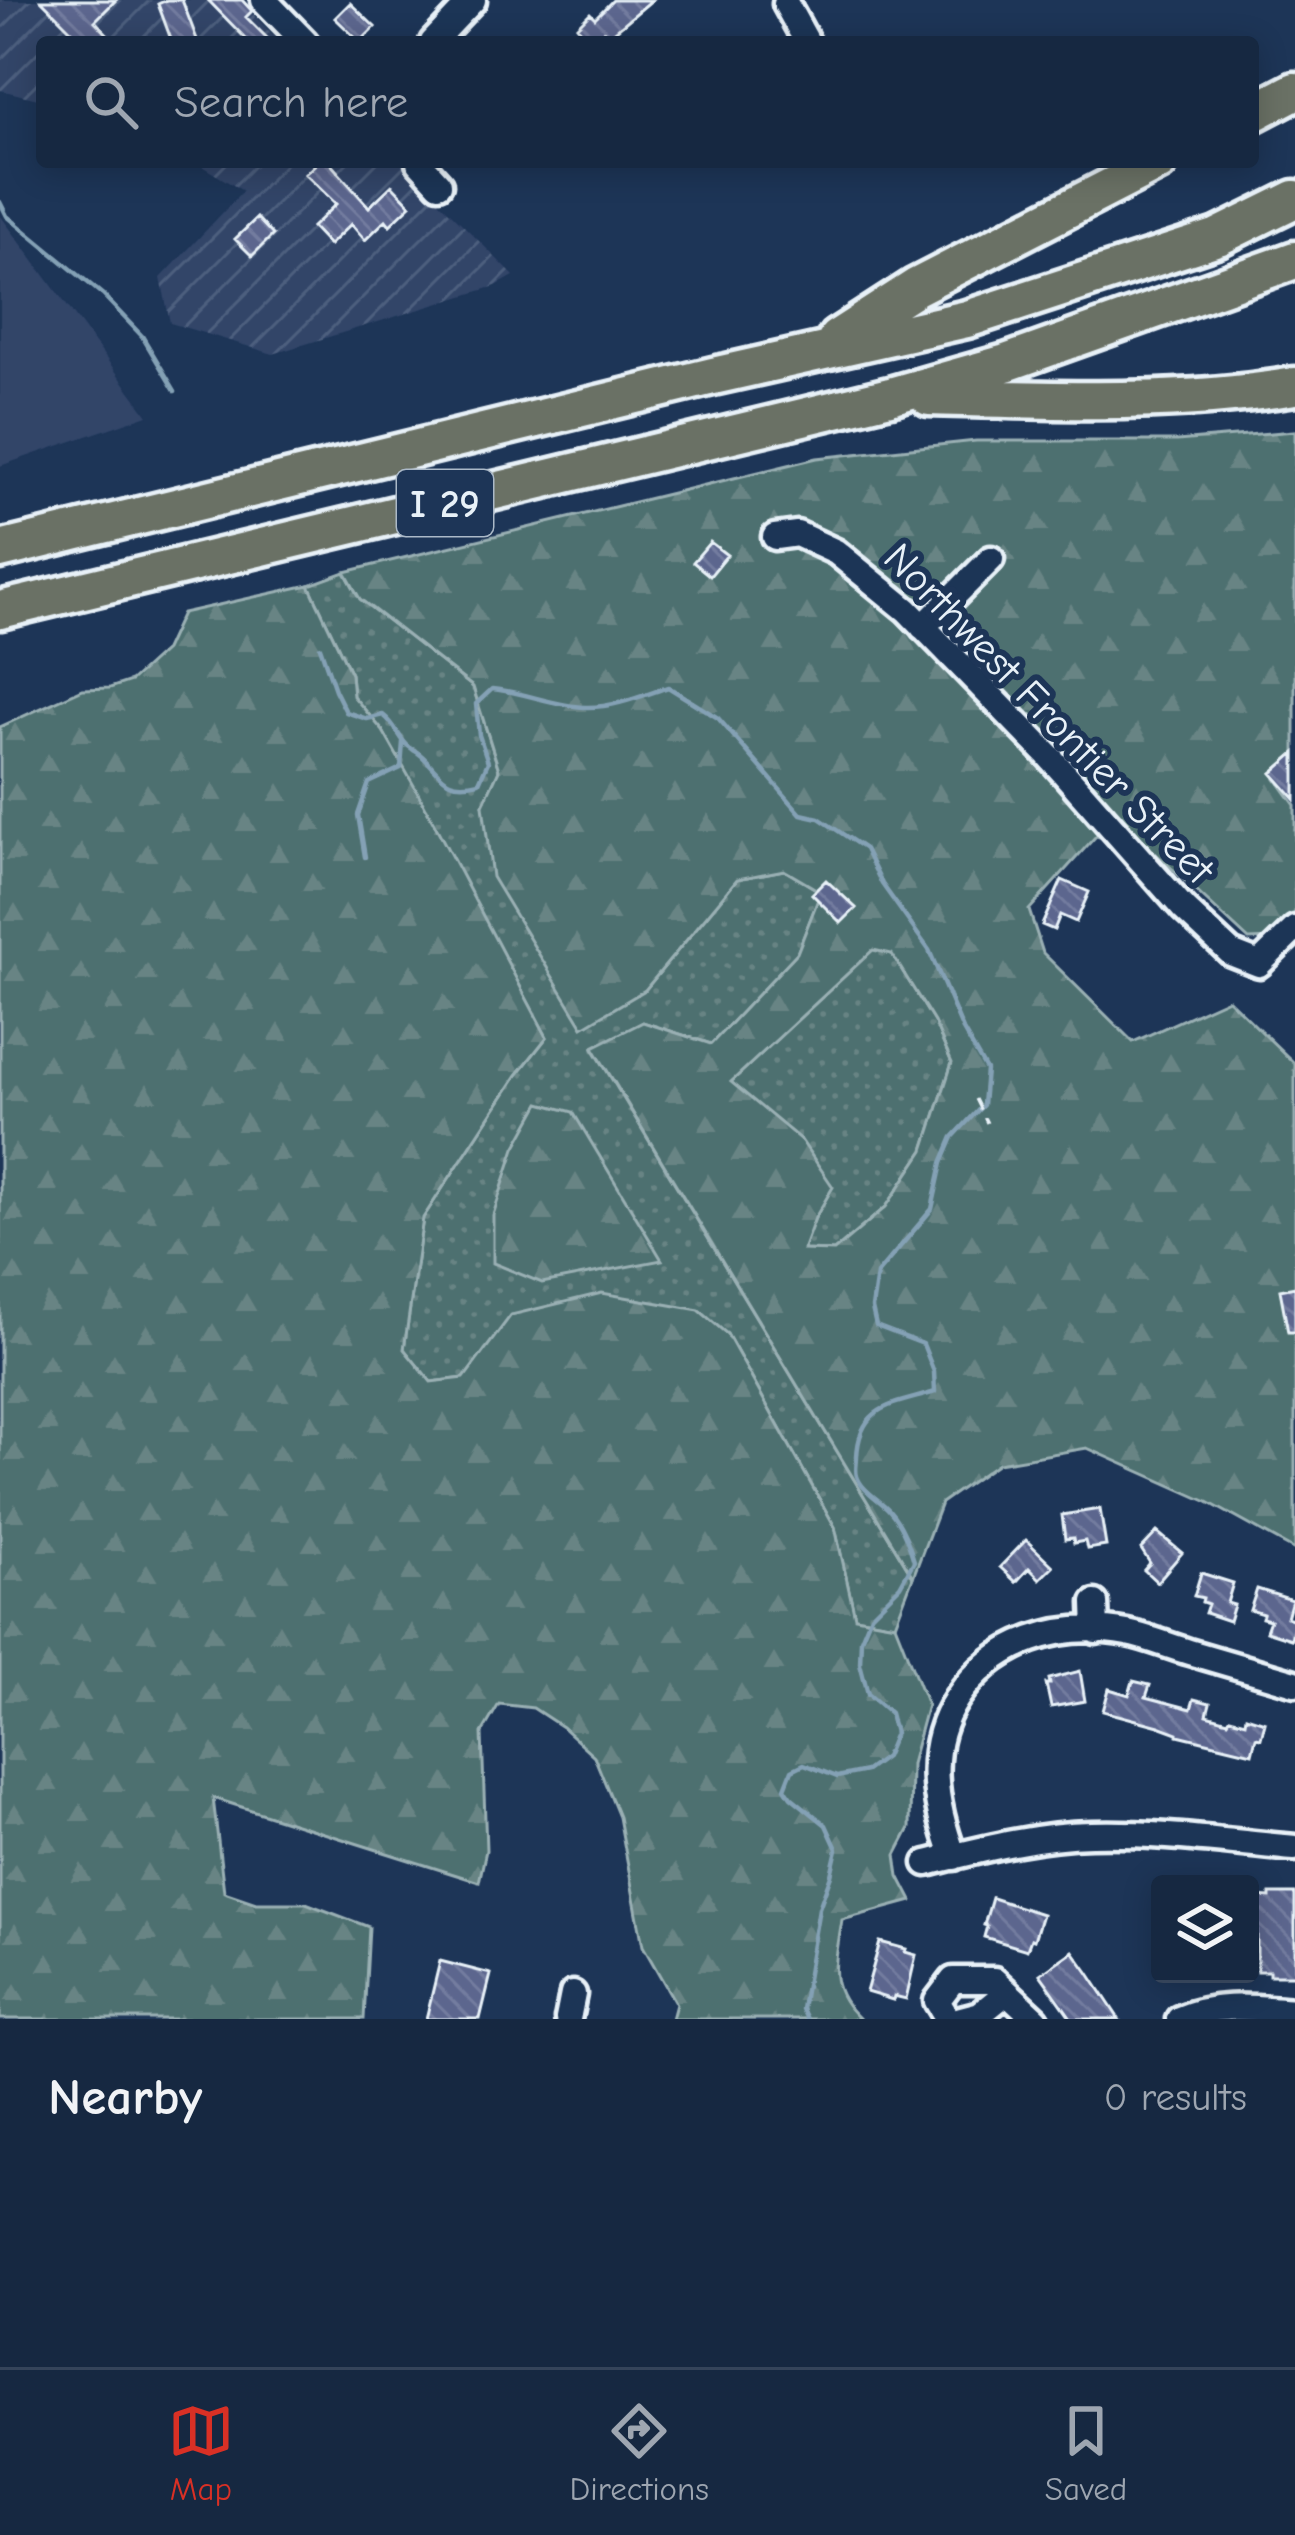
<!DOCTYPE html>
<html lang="en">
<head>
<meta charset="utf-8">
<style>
  :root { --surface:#162841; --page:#1f3048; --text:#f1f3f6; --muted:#9ea6b1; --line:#35445a; --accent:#d93025 }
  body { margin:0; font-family:"Comic Neue",sans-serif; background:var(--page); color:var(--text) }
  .controls { position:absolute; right:36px; bottom:36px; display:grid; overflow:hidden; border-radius:12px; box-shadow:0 6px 30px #0003 }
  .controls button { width:108px; height:108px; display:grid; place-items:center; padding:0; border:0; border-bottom:3px solid var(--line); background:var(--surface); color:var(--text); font:60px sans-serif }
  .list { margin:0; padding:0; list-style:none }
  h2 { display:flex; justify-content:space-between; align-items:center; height:156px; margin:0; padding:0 48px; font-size:51px }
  h2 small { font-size:39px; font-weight:400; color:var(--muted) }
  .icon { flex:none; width:66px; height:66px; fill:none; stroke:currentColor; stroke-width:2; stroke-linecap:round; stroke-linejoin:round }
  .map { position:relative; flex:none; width:1295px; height:2019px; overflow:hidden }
  .search { position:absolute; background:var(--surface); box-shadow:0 6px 30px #0003; left:36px; right:36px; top:36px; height:132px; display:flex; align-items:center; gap:30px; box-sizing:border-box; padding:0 42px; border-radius:12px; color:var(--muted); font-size:45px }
  .sheet { height:348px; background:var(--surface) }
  nav { display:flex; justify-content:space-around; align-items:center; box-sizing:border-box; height:168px; border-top:3px solid var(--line); background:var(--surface); font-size:33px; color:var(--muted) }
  nav a { display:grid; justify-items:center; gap:6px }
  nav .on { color:var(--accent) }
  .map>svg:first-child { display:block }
  .built { fill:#304468 }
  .industrial { fill:url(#industrial-furrows) }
  .green { fill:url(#green-dots); stroke:#9ab0b4; stroke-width:3 }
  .forest { fill:url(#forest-firs); stroke:#9ab0b4; stroke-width:3; fill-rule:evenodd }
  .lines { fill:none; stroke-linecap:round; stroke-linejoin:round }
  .stream { stroke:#84a1b5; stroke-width:4.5 }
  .building { fill:url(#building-back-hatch); stroke:#e8f1f8; stroke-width:3 }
  .minor-casing { stroke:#e8f1f8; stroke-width:33 }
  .highway-casing { stroke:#e8f1f8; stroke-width:45 }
  .path { stroke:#e8f1f8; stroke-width:3; stroke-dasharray:12 9; stroke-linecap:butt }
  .minor { stroke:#1d3557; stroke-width:24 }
  .highway { stroke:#6b7165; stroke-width:36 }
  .labels { text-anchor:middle; stroke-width:12; stroke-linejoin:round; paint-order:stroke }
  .shield { fill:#1d3557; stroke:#abb9c8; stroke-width:3 }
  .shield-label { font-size:39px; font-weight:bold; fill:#e8f1f8 }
  .street-label { font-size:42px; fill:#e8f1f8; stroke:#1d3557 }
</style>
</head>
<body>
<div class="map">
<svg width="1295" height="2019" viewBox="0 0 1295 2019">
  <defs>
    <pattern id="industrial-furrows" width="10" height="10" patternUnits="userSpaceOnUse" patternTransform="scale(3)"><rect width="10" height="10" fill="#304468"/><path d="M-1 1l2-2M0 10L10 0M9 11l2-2" fill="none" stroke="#4e5f7e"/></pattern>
    <pattern id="green-dots" width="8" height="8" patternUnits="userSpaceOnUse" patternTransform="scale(3)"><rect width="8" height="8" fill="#4d6f6f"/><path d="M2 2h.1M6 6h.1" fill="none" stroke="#678484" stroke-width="1.8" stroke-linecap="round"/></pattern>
    <pattern id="forest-firs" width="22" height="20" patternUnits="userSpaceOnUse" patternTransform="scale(3)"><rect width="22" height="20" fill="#4d6f6f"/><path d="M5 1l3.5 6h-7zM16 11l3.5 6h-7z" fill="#678484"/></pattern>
    <pattern id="building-back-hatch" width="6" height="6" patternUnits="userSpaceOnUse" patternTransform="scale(3)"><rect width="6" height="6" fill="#5b668e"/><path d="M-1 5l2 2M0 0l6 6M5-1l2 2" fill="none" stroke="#737c9f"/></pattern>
  </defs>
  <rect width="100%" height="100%" fill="#1d3557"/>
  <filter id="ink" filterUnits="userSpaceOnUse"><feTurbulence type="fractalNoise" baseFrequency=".00833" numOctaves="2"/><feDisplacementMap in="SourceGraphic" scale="24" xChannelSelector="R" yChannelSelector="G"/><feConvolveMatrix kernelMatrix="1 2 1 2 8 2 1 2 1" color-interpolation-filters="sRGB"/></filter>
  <g filter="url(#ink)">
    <path class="built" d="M 0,215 L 148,415 L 0,466 Z"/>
    <path class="industrial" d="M 0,0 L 239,0 L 280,42 L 42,42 L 42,100 L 0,90 Z
      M 195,162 L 400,162 L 514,276 L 496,286 L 273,354 L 170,323 L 161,278 L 243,191 Z"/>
    <path class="green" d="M 345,572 L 360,599 L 473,687 L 499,770 L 483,805 L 645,990 L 737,879 L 784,870 L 821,892 L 797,953 L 711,1044 L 643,1022 L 593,1048 L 913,1577 L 895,1624 L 855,1617 L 835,1527 L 727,1334 L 512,1315 L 465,1378 L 431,1382 L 404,1349 L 423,1218 L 517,1075 L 547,1037 L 383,731 L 353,696 L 351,674 L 309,585 Z
      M 873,949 L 892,954 L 934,1022 L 952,1063 L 924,1150 L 886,1207 L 834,1251 L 801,1250 L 815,1218 L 832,1186 L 731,1082 Z"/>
    <path class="forest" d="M 1295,431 L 1295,761 L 1276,779 L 1295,805 L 1295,915 L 1271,939 L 1249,940 L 1152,850 L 1096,836 L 1029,910 L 1043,953 L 1133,1042 L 1228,999 L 1295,1064 L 1295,1550 L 1208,1502 L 1087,1448 L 998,1463 L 941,1503 L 913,1577 L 593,1047 L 643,1022 L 711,1044 L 797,953 L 821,892 L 784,870 L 737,879 L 645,990 L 583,1027 L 492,877 L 483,805 L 499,770 L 473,687 L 360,599 L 345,572 L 817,458 L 976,441 L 1177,441 ZM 873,950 L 892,954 L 934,1022 L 952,1063 L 924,1150 L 886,1207 L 834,1251 L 803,1250 L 815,1218 L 833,1187 L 801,1140 L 731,1082 Z
      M 309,585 L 351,674 L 353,696 L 383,731 L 417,791 L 547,1037 L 517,1075 L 423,1218 L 404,1349 L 431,1382 L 464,1378 L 511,1315 L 602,1293 L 699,1310 L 727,1334 L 835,1527 L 855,1617 L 895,1624 L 927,1705 L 911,1764 L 910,1828 L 896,1855 L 899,1876 L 912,1901 L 842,1920 C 836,1962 825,1987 860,2019 L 672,2019 L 676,2004 L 643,1946 L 619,1817 L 594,1756 L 562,1727 L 533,1708 L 499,1704 L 482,1733 L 486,1850 L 479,1882 L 213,1798 L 224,1892 L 256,1903 L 306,1903 L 369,1927 L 364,2019 L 0,2019 L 0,727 L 83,689 L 110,688 L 131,681 L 165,650 L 182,613 Z
      M 540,1103 L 573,1112 L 662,1260 L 542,1283 L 493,1263 L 493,1215 L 515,1148 Z"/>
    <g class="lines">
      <path class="stream" d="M 0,202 L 7,216 L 103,295 L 142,336 L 175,391
        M 320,647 L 335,690 L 346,712 L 367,719 L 383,715 C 396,725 397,735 407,745 C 411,749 418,752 422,756 C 444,777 445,790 479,782 L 488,762 L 479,735 L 476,704 L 492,689 C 523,692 557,706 585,707 C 614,708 641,696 668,687 L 718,718 L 801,814 L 819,818 L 865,849 L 882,884 L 929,950 L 963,1030 L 986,1070 L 983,1105 L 953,1137 L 942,1163 L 932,1209 L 877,1274 L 872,1308 L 876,1326 L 923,1344 L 934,1372 L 935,1392 C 894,1405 859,1404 857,1457 C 857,1463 855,1470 857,1476 C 861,1490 880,1500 889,1510 C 902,1524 909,1544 914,1561 L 900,1586 L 871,1615 L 861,1639 L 860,1663 L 868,1694 L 890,1713 L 895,1733 L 885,1757 L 866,1771 L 837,1777 L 804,1764 L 792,1770 L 785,1788 L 791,1797 L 826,1825 L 837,1849 L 831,1875 L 819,1908 L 802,2009 L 807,2019
        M 365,857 L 358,815 L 369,783 L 401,768 L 403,742"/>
    </g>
    <path class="building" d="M 41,0 L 116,0 L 95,21 L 115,42 L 83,42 Z
      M 167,0 L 182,0 L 198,42 L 172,42 L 158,4 Z
      M 208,0 L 242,0 L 252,11 L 246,17 L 271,42 L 249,42 Z
      M 613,0 L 652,0 L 609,36 L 604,31 L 594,42 L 590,42 L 577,26 L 590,13 L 595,18 Z
      M 350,3 L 375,27 L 360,42 L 335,18 Z
      M 318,162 L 329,162 L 369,207 L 392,185 L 411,205 L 390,225 L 386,220 L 365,240 L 351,224 L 329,245 L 312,227 L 336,204 L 305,174 Z
      M 257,218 L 273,235 L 252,256 L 235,239 Z
      M 710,542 L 727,555 L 710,576 L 693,562 Z
      M 1295,753 L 1295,799 L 1272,773 Z
      M 826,880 L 856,908 L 841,923 L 812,894 Z
      M 1062,880 L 1089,892 L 1076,922 L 1060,915 L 1054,930 L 1042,925 Z
      M 1295,1287 L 1295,1332 L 1288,1332 L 1280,1290 Z
      M 1100,1509 L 1106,1546 L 1087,1549 L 1085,1541 L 1074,1543 L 1073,1538 L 1065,1539 L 1062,1515 Z
      M 1157,1532 L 1182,1553 L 1157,1582 L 1144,1570 L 1150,1563 L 1141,1549 Z
      M 1026,1540 L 1053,1566 L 1040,1579 L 1029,1568 L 1016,1582 L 1000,1567 Z
      M 1201,1573 L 1233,1583 L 1227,1603 L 1234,1605 L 1229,1621 L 1205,1613 L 1208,1604 L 1202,1602 L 1203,1598 L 1194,1596 Z
      M 1257,1589 L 1292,1600 L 1287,1617 L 1295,1620 L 1291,1639 L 1266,1631 L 1270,1620 L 1262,1618 L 1263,1614 L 1250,1610 Z
      M 1080,1671 L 1085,1701 L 1051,1707 L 1046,1684 L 1050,1684 L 1049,1679 Z
      M 1133,1681 L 1150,1685 L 1146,1697 L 1191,1709 L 1194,1699 L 1210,1703 L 1207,1715 L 1228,1721 L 1230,1718 L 1245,1722 L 1246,1716 L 1265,1722 L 1261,1738 L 1256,1737 L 1252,1753 L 1178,1735 L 1178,1733 L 1159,1726 L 1103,1711 L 1109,1689 L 1129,1695 Z
      M 1270,1894 L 1295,1894 L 1295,1975 L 1269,1975 L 1269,1971 L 1257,1971 L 1257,1897 L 1270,1898 Z
      M 992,1898 L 1042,1914 L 1034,1940 L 1031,1939 L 1027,1950 L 984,1937 L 987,1926 L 984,1925 Z
      M 880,1942 L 906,1949 L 905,1952 L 916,1955 L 906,1999 L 894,1996 L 893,2000 L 866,1992 Z
      M 1073,1951 L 1088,1972 L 1119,2019 L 1072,2019 L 1040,1974 Z
      M 440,1961 L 491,1974 L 480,2019 L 426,2019 Z"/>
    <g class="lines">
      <g class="minor-casing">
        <path id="minor" d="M 264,0 L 305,42
          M 786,4 L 807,42
          M 433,42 L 473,0
          M 419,162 L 439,184
          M 775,537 L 797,534 L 836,552 L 907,610 L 1048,755 L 1184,909 L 1231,953 L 1259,964 L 1295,929
          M 923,627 L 991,559
          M 1095,1603 L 1096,1631
          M 954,1857 C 934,1804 924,1748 957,1698 C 995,1641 1061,1620 1127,1633 C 1148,1637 1168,1646 1189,1652 C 1224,1662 1260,1673 1295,1683
          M 927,1863 C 980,1850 1036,1835 1091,1834 C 1159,1832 1227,1842 1295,1848
          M 568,2019 L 573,1994
          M 948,2019 L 937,2001 L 953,1980 L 994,1980 L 1036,2019
          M 961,2019 L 980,2014 L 1007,1992
          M 1179,2019 C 1218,2002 1254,2008 1295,2011"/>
      </g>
      <g class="highway-casing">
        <path id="highway" d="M 1253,113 L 1295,91
          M 837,338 L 916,287 L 1159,162
          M 929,397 C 1050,400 1175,406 1295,386
          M 0,550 L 713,376 L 967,319 L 1218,237 L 1295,199
          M 0,610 L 890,396 L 1006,363 L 1295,260"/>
      </g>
      <path class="path" d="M 975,1099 L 987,1123"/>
      <use href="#minor" class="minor"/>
      <use href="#highway" class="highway"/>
    </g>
  </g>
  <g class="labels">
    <rect class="shield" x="397" y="470" width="96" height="66" rx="9"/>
    <g class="shield-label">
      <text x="445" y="517">I 29</text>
    </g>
    <g class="street-label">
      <text transform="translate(1050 713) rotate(46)" y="15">Northwest Frontier Street</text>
    </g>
  </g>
</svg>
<div class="controls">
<button><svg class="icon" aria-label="layers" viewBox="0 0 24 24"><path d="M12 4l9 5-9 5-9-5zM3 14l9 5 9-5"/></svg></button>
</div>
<div class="search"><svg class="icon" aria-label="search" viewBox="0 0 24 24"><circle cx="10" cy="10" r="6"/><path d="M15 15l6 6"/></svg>Search here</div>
</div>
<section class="sheet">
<h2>Nearby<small>0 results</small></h2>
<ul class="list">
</ul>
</section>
<nav>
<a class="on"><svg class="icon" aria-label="map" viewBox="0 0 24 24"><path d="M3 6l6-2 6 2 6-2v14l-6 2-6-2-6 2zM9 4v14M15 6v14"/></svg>Map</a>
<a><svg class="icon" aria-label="directions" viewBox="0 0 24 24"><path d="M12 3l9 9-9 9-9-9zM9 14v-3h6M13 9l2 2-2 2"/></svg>Directions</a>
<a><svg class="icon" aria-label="saved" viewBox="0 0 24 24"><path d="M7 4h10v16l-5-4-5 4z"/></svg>Saved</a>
</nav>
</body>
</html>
